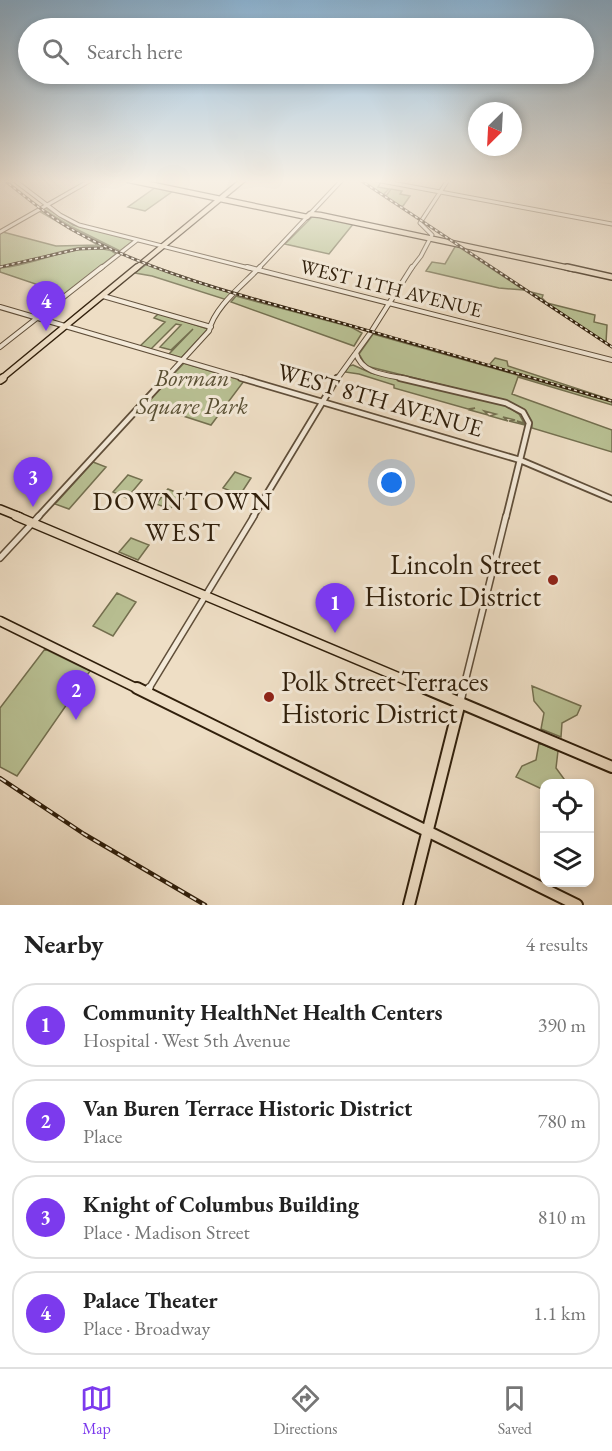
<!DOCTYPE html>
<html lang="en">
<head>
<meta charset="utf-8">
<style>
  :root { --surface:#fff; --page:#f6f6f6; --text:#222; --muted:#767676; --line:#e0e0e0; --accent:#7c3aed }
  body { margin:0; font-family:"EB Garamond",serif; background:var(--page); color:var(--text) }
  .controls { position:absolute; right:18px; bottom:18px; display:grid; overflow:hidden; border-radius:12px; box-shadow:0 3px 9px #0003 }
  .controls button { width:54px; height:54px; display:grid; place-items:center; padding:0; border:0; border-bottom:2px solid var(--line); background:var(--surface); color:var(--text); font:30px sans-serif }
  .compass { position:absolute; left:468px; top:102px; width:54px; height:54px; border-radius:50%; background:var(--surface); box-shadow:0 3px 9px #0003; rotate:204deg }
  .you { position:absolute; left:392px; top:483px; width:21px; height:21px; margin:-15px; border:4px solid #fff; border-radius:50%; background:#1a73e8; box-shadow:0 0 0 9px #1a73e833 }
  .badge { display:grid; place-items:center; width:39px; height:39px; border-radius:50%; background:var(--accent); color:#fff; font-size:20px; font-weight:700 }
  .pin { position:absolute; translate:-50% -50px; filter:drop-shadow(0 2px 3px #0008) }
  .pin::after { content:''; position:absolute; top:32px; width:21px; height:18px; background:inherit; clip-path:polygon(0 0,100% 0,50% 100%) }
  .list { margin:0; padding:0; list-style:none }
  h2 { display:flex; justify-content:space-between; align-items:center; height:78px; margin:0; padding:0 24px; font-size:26px }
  h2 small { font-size:20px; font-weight:400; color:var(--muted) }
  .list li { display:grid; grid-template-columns:39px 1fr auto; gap:18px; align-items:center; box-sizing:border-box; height:84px; margin:0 12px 12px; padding:0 12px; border:2px solid var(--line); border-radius:24px }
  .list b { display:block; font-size:22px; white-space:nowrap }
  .list p { margin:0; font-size:20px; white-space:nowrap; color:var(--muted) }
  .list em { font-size:20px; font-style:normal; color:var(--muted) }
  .icon { flex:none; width:33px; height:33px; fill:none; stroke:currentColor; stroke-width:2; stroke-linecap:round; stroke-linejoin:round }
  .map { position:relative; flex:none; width:612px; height:905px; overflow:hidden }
  .search { position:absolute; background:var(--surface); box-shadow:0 3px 9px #0003; left:18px; right:18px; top:18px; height:66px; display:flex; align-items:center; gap:15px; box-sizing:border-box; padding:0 21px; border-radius:33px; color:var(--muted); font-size:22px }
  .sheet { height:462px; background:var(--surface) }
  nav { display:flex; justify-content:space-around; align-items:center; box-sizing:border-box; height:84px; border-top:2px solid var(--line); background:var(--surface); font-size:16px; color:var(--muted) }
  nav a { display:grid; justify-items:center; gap:3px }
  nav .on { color:var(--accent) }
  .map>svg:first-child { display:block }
  .green { fill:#b9c194; stroke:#747050; stroke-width:1.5 }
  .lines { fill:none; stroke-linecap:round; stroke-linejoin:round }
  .minor-far4-casing { stroke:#604f3a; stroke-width:5 }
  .minor-far3-casing { stroke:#604f3a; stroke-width:6 }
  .minor-far2-casing { stroke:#604f3a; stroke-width:8 }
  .minor-far1-casing { stroke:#604f3a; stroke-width:8 }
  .minor-casing { stroke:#604f3a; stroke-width:10 }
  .major-far4-casing { stroke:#301f0b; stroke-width:7 }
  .major-far3-casing { stroke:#301f0b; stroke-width:8 }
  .major-far2-casing { stroke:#301f0b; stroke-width:10 }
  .major-far1-casing { stroke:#301f0b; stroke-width:11 }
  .major-casing { stroke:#301f0b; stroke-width:14 }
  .minor-far4 { stroke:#f4ead9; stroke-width:3 }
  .minor-far3 { stroke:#f4ead9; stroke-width:4 }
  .minor-far2 { stroke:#f4ead9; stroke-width:4.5 }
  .minor-far1 { stroke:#f4ead9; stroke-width:5 }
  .minor { stroke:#f4ead9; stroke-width:7 }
  .major-far4 { stroke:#eedec5; stroke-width:4.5 }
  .major-far3 { stroke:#eedec5; stroke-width:5 }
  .major-far2 { stroke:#eedec5; stroke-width:7 }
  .major-far1 { stroke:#eedec5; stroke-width:8 }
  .major { stroke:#eedec5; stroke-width:10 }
  .rail-far1-casing { stroke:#301f0b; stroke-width:3 }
  .rail-casing { stroke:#301f0b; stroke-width:4.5 }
  .rail-far1 { stroke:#f4ead9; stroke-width:1.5; stroke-dasharray:3; stroke-linecap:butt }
  .rail { stroke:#f4ead9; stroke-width:2; stroke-dasharray:7; stroke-linecap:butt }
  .poi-dot { fill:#8f2418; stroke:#f4ead9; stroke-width:2 }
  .labels { text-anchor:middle; stroke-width:6; stroke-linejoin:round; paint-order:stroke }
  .far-street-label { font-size:20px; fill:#301f0b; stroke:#f4ead9 }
  .park-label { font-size:24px; font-style:italic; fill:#595034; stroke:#f4ead9 }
  .street-label { font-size:24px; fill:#301f0b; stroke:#f4ead9 }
  .quarter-label { font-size:27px; letter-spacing:1.5px; fill:#301f0b; stroke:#f4ead9 }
  .near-poi-label { font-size:28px; fill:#301f0b; stroke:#f4ead9; text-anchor:end }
</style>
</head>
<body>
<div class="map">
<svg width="612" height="905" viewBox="0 0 612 905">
  <rect width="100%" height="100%" fill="#eedec5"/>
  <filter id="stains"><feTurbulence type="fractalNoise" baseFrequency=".00333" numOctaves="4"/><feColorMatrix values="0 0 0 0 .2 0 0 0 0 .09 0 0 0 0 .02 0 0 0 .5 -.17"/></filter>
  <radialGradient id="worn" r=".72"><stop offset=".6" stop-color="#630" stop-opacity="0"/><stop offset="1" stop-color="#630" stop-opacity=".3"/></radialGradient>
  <path class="green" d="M 361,180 L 381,182 L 378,187 L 389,189 L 384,194 L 386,196 L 391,189 L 402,191 L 400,194 L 410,196 L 403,206 L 400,206 Z
    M 156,187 L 173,191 L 145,211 L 128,207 Z
    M 46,208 L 73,225 L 134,240 L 120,251 L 70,226 L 43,209 Z
    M 41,210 L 110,248 C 71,240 38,264 0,266 L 0,234 L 3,232 L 56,246 L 98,245 L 39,211 Z
    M 313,216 L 354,223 L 329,254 L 285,244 Z
    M 456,245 L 524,290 L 499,288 L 426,271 L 432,262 L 445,264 Z
    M 98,248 L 118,252 L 113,252 L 116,254 L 65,294 L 0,272 L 0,268 C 34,265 63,248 98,248 Z
    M 147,264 L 233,293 L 227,300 L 152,276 L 135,273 Z
    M 531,292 L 543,295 L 542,298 L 547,303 L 595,315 L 594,322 L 607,325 L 606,343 Z
    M 236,296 L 351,327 L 362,333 L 354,346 L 231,302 Z
    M 159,313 L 208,329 L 181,358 L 169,354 L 193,329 L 171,350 L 160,347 L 181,325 L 176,324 L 151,349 L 140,346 L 165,322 L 154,318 Z
    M 373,334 L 612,402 L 612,405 L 518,377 L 512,394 L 612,430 L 612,452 L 532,428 C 532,414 519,406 507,401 L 366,366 L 359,354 Z
    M 495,358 L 507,361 L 508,366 L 612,400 L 489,365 Z
    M 184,363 L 244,381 L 211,425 L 146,404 Z
    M 353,365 L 371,373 L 503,404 L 519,414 L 524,423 L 517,421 L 525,425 L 509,421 L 515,420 L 503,417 L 508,421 L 490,416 L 496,414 L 484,411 L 488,415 L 470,410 L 475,408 L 468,409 L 394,388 L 394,385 L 359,374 L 345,372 L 349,366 Z
    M 93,462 L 106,467 L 69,509 L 55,504 Z
    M 235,472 L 251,478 L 240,495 L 223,488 Z
    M 128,475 L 142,480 L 127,498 L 113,492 Z
    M 168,489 L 185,496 L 177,507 L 173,506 L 170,509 L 156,504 Z
    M 131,538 L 149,545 L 138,560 L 119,552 Z
    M 117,593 L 136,602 L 113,636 L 93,626 Z
    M 45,649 L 90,671 L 17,776 L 0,767 L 0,708 Z
    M 532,686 L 581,706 L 577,715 L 562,723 L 561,737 L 541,729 L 544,713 L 534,701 Z
    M 539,743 L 558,751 L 556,768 L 567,783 L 544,784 L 544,790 L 516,777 L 522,766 L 536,760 Z"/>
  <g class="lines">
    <g class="minor-far4-casing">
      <path id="minor-far4" d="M 14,180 L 60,215 L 79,225 L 253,269
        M 376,180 L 612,224
        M 600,180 L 612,182
        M 310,214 L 342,180
        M 0,232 L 91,180
        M 100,269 L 137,240
        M 258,269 L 307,217
        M 411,269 L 421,256 L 432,235 L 420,223 L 448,180"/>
    </g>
    <g class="minor-far3-casing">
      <path id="minor-far3" d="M 247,267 L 612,360
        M 103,296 L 211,327
        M 0,307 L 246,379
        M 0,347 L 102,267
        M 356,353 C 361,374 388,375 407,379
        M 165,379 L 209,331 C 214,307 243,285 260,267
        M 337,379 L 371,332 L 412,267"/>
    </g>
    <g class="minor-far2-casing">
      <path id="minor-far2" d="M 241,378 L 520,460 L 612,499
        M 400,378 L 506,403 L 523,412 L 529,423 L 506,517
        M 38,517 L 166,378
        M 253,517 L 337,378"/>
    </g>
    <g class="minor-far1-casing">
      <path id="minor-far1" d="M 0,558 L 39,516
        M 148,690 L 254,516
        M 463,690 L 506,516"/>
    </g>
    <g class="minor-casing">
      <path id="minor" d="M 146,693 L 149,688
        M 460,702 L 463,688"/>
    </g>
    <g class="major-far4-casing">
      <path id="major-far4" d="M 129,180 L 307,217 L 310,214 L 320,215 L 574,269
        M 135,269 L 243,180"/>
    </g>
    <g class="major-far3-casing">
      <path id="major-far3" d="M 567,267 L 612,277
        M 1,379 L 137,267"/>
    </g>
    <g class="major-far2-casing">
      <path id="major-far2" d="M 0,380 L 3,378
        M 0,509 L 20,517"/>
    </g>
    <g class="major-far1-casing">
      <path id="major-far1" d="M 16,516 L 429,690
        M 0,621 L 140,690"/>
    </g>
    <g class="major-casing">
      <path id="major" d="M 137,688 L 577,905
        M 425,688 L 612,767
        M 409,905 L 460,702"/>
    </g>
    <use href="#minor-far4" class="minor-far4"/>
    <use href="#minor-far3" class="minor-far3"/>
    <use href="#minor-far2" class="minor-far2"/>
    <use href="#minor-far1" class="minor-far1"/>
    <use href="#minor" class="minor"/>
    <use href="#major-far4" class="major-far4"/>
    <use href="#major-far3" class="major-far3"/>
    <use href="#major-far2" class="major-far2"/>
    <use href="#major-far1" class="major-far1"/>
    <use href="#major" class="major"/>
    <g class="rail-far1-casing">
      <path id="rail-far1" d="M 4,180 C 28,199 51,218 78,233 C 161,277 255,299 345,324 C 434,349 523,375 612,401
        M 360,180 L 612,347
        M 0,267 L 78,249 L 105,248"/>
    </g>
    <g class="rail-casing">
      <path id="rail" d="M 0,778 L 84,834 L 205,905"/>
    </g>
    <use href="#rail-far1" class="rail-far1"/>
    <use href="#rail" class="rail"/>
  </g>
  <linearGradient id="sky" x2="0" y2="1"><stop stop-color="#8bb6d8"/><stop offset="0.59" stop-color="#f7f0e5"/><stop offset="1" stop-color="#f7f0e5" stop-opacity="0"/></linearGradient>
  <rect width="612" height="307" fill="url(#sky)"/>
  <g class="poi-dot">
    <circle cx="553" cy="580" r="6"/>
    <circle cx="269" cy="697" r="6"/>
  </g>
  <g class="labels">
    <g class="far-street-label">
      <text transform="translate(391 288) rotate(14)" y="7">WEST 11TH AVENUE</text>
    </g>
    <g class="park-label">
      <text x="192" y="386">Borman<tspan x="192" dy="28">Square Park</tspan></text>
    </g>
    <g class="street-label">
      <text transform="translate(380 400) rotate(16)" y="8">WEST 8TH AVENUE</text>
    </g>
    <g class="quarter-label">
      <text x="183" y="510">DOWNTOWN<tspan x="183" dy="31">WEST</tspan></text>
    </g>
    <g class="near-poi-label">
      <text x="541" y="574">Lincoln Street<tspan x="541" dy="32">Historic District</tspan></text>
      <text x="281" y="691" text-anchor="start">Polk Street Terraces<tspan x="281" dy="32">Historic District</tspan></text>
    </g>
  </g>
  <rect width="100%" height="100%" filter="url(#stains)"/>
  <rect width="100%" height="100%" fill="url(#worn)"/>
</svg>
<div class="controls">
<button><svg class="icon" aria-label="locate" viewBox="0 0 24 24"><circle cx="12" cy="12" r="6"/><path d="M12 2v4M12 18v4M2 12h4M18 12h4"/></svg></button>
<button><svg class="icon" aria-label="layers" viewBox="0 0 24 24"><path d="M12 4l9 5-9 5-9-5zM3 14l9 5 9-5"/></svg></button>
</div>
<svg class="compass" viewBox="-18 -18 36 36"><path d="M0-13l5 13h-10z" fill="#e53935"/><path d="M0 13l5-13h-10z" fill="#767676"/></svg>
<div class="you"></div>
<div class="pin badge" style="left:335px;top:633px">1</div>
<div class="pin badge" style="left:76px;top:720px">2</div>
<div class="pin badge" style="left:33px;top:507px">3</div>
<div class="pin badge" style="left:46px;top:331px">4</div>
<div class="search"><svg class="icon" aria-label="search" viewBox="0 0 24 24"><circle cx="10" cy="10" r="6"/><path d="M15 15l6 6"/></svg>Search here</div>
</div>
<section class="sheet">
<h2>Nearby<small>4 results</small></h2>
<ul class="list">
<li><span class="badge">1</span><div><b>Community HealthNet Health Centers</b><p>Hospital · West 5th Avenue</p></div><em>390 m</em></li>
<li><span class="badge">2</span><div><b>Van Buren Terrace Historic District</b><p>Place</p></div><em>780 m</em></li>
<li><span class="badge">3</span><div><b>Knight of Columbus Building</b><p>Place · Madison Street</p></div><em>810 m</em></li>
<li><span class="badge">4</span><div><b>Palace Theater</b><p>Place · Broadway</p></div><em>1.1 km</em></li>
</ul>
</section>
<nav>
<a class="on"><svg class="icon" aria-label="map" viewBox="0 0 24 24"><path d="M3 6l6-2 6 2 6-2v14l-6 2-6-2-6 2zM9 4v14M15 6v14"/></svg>Map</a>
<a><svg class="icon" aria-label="directions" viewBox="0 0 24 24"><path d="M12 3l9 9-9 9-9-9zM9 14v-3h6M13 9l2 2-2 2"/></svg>Directions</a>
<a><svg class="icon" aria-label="saved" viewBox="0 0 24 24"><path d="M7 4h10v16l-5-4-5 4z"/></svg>Saved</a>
</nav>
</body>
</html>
